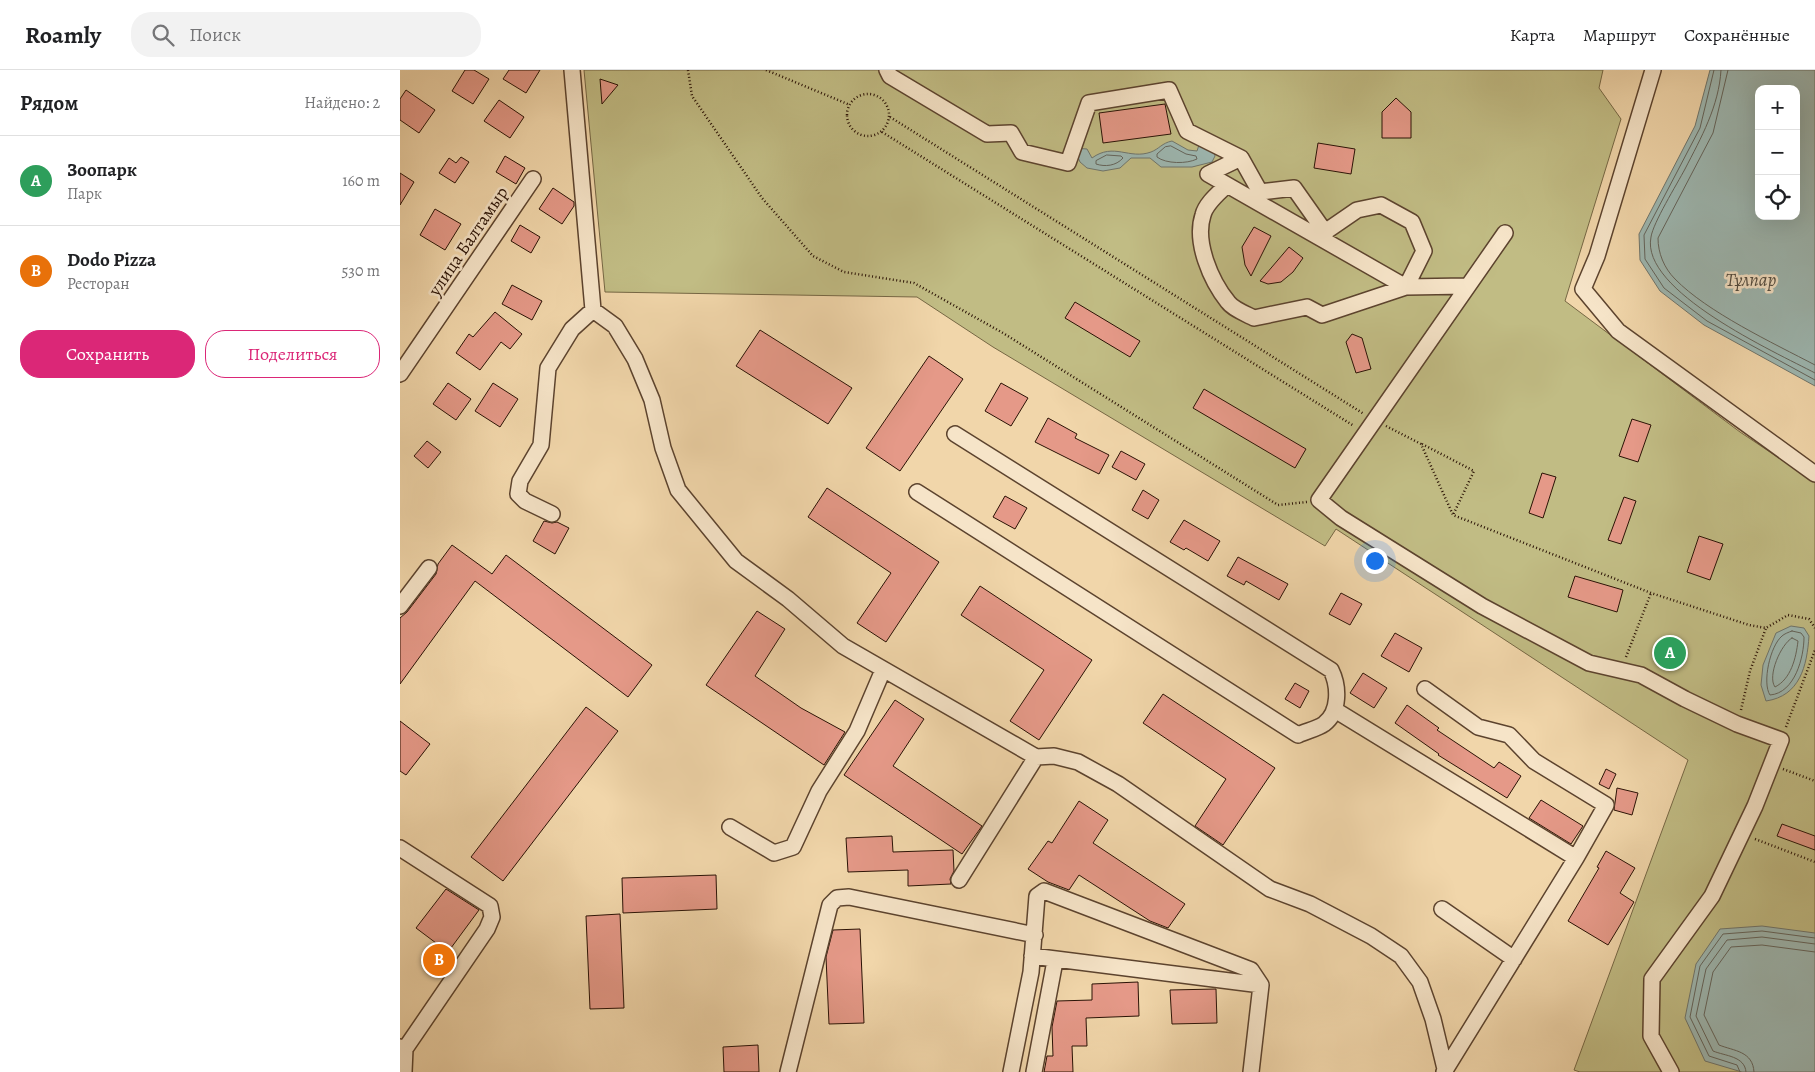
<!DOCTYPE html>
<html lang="ru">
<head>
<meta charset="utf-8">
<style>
  :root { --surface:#fff; --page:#f2f2f2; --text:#202124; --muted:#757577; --line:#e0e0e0; --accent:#db2777 }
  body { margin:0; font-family:Alegreya,serif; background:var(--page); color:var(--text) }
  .controls { position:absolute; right:15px; top:15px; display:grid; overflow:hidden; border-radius:10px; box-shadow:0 5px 20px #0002 }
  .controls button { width:45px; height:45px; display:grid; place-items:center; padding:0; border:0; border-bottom:1px solid var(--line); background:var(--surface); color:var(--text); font:25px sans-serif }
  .you { position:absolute; left:974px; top:490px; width:18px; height:18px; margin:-12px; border:4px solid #fff; border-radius:50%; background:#1a73e8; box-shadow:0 0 0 8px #1a73e833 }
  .badge { display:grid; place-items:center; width:32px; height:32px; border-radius:50%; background:var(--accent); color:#fff; font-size:16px; font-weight:700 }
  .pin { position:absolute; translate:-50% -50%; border:2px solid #fff; box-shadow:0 1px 5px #0006 }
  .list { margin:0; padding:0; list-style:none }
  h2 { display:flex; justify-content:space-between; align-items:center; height:65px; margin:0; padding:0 20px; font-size:21px }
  h2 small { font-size:16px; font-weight:400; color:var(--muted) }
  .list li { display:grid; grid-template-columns:32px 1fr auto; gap:15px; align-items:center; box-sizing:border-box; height:90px; padding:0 20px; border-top:1px solid var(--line) }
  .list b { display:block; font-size:19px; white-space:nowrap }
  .list p { margin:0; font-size:16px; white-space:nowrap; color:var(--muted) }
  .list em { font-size:16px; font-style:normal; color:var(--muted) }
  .actions { display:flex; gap:10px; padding:15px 20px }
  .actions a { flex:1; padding:11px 0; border:1px solid var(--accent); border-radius:20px; text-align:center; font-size:18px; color:var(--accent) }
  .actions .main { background:var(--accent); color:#fff }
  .icon { flex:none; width:28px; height:28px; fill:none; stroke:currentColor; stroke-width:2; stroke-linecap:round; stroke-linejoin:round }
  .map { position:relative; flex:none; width:1415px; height:1002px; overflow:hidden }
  header { display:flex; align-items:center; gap:30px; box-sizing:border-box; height:70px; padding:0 25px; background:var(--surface); border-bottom:1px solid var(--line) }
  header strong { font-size:24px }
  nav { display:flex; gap:28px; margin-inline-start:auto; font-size:18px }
  .search { width:350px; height:45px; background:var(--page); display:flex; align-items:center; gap:12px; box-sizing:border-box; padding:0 18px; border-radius:20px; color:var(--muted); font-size:19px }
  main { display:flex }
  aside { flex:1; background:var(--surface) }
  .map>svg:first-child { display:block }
  .green { fill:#c1bc84; stroke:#766744 }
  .water { fill:#9db7b1; stroke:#6f756c; fill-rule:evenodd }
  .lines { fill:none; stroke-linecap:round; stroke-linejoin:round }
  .shore { stroke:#64645b; stroke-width:1 }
  .building { fill:#e59988; stroke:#2a1205 }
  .minor-casing { stroke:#5c432e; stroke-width:18 }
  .path { stroke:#2a1205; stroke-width:2.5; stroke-dasharray:1 2.5; stroke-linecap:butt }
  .minor { stroke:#f6e4c8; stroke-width:15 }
  .labels { text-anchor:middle; stroke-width:5; stroke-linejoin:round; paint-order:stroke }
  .street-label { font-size:18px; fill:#2a1205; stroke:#f6e4c8 }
  .water-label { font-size:19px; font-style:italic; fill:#524c41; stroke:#f6e4c8 }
</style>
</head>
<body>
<header>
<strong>Roamly</strong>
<div class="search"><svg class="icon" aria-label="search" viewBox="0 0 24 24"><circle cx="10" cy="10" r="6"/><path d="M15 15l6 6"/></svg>Поиск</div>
<nav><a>Карта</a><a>Маршрут</a><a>Сохранённые</a></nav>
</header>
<main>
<aside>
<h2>Рядом<small>Найдено: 2</small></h2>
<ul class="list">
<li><span class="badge" style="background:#2e9e5b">A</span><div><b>Зоопарк</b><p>Парк</p></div><em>160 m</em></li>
<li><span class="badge" style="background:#e8710a">B</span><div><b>Dodo Pizza</b><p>Ресторан</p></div><em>530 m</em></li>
</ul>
<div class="actions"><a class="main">Сохранить</a><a>Поделиться</a></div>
</aside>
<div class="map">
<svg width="1415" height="1002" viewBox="0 0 1415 1002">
  <rect width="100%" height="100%" fill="#f1d6aa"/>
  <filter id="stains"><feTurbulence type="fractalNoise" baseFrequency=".004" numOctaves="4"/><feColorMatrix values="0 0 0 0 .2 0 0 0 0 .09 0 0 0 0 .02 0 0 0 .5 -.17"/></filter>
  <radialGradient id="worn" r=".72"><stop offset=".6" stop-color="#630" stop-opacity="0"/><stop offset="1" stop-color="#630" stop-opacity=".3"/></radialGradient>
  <path class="green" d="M 184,0 L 1203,0 L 1199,18 L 1221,49 L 1165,231 L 1340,362 L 1415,412 L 1415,1002 L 1180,1002 L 1174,1000 L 1288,690 L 936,459 L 925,476 L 593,277 L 517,227 L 205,222 Z"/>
  <path class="water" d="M 1310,0 L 1415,0 L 1415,316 L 1304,255 L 1260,221 L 1240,190 L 1239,164 L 1295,56 ZM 1359,19 L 1396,19 L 1396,146 L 1359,146 Z
    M 772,71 L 788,80 L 797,81 L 800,72 L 813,75 L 815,86 L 812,92 L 792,97 L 761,97 L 750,88 L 731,88 L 720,98 L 703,101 L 687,98 L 680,92 L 674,78 L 687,79 L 692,88 C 714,72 729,90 751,82 C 759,79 762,73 772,71 Z
    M 1391,556 L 1404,558 L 1409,566 C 1407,596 1400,626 1366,631 L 1361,615 L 1363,595 L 1376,563 Z
    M 1362,856 L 1415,863 L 1415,1002 L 1342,1002 L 1305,991 L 1285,948 L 1296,894 L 1320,859 Z"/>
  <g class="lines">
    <path class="shore" d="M 1314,0 L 1300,58 L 1244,165 L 1245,189 L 1264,218 L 1307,251 L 1415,310
      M 1321,0 C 1319,36 1301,68 1285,99 C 1277,114 1253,153 1251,167 C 1240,221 1375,282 1415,303
      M 1328,0 L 1313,63 L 1258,168 C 1258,183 1264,198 1275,209 C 1307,242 1373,273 1415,295
      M 771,76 L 786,84 L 796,86 L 797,89 C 787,94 766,94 757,87 L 757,84 L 765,77 Z
      M 707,85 L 721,86 L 723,88 C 716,96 705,97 696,94 L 696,91 Z
      M 1392,561 L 1401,563 L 1404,567 C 1404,587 1395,623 1370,625 C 1362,613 1370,576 1382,566 C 1384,564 1389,562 1392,561 Z
      M 1392,568 L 1398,571 C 1396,588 1391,609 1375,617 C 1367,606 1381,574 1392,568 Z
      M 1340,1002 L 1337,995 L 1309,986 L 1290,947 L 1300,896 L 1323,864 L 1362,861 L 1415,868
      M 1346,1002 C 1345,986 1325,986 1313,981 L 1296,946 L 1306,899 L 1327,870 L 1362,867 L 1415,874
      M 1354,1002 C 1353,981 1334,981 1319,975 L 1304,945 L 1313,902 L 1331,877 L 1362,875 L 1415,882"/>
  </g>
  <path class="building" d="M 65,0 L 74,0 L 89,9 L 73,34 L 52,21 Z
    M 109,0 L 140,0 L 126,23 L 103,9 Z
    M 200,9 L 218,15 L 202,34 Z
    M 6,20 L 35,40 L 19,63 L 0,50 L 0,29 Z
    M 996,28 L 1011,42 L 1011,68 L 982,68 L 982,42 Z
    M 99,30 L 124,47 L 110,68 L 84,51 Z
    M 765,34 L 771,64 L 703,73 L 699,43 Z
    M 918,73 L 955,79 L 951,104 L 914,98 Z
    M 105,86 L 125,98 L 116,114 L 96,102 Z
    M 61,87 L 69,92 L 55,113 L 39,103 L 49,88 L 56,93 Z
    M 0,103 L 14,112 L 0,135 Z
    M 153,118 L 174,132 L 174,136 L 162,154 L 139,139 Z
    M 35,139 L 61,154 L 45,180 L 20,165 Z
    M 120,155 L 140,167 L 131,183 L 111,171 Z
    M 854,157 L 871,166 L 851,206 L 845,195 L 842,177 Z
    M 889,177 L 903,188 L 893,202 L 881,212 L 868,214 L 860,211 Z
    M 112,215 L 142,231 L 132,250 L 102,234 Z
    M 675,232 L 740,271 L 730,287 L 665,248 Z
    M 95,242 L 122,264 L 110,279 L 101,272 L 80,300 L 56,283 L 69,264 L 73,267 Z
    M 360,260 L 452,318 L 428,354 L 336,296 Z
    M 952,264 L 962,268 L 971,299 L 956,303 L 946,272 Z
    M 529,286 L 563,309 L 500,401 L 466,378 Z
    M 48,313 L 71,329 L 56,350 L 33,334 Z
    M 93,313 L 118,329 L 100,357 L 75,341 Z
    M 601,313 L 628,328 L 611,356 L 585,341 Z
    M 804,319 L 906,379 L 895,398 L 793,338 Z
    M 648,348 L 677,364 L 675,368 L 709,385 L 699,404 L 635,372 Z
    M 1232,349 L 1251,355 L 1238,392 L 1219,386 Z
    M 27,371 L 41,382 L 28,398 L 14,386 Z
    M 721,381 L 745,394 L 736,410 L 712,397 Z
    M 1142,403 L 1156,407 L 1143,448 L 1129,443 Z
    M 427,418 L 539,492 L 486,572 L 457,553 L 491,503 L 408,447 Z
    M 743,420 L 759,430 L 748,449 L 732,440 Z
    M 605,426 L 627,438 L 615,459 L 593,447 Z
    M 1224,427 L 1236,431 L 1221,474 L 1208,470 Z
    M 784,450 L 820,471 L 808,491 L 786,478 L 784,480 L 770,472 Z
    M 144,451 L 152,453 L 157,452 L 169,458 L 155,484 L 133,471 Z
    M 1299,466 L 1323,474 L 1310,510 L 1287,502 Z
    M 52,475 L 92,504 L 106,485 L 252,595 L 228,627 L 75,511 L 0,614 L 0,548 L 7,542 L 36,504 L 38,494 Z
    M 838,487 L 888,514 L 879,530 L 846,511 L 844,515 L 827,506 Z
    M 1175,506 L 1223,520 L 1217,542 L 1168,527 Z
    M 580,516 L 692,590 L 639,670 L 610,651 L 644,600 L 561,545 Z
    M 941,523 L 962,534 L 950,555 L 929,544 Z
    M 357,541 L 385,559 L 355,606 L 401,638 L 445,662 L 424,695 L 306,615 Z
    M 995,563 L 1022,578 L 1009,602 L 981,586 Z
    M 963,603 L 987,618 L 974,638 L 950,623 Z
    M 895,613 L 909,621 L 900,638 L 885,629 Z
    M 763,624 L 875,698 L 823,775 L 795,756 L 826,709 L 743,653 Z
    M 495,630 L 524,649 L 493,696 L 582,756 L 562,784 L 444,705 Z
    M 1007,635 L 1039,658 L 1037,660 L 1094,698 L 1099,692 L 1121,706 L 1107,728 L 1038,685 L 1039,684 L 995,653 Z
    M 186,637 L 218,661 L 103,811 L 71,787 Z
    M 0,651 L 30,674 L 6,705 L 0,701 Z
    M 1206,699 L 1216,704 L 1209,719 L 1199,714 Z
    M 1217,718 L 1238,723 L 1232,745 L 1214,740 Z
    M 1141,730 L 1183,756 L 1171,774 L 1129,748 Z
    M 679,731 L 708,750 L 693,773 L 785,834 L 768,858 L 750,851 L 679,805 L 669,820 L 648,812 L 628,799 L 648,771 L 652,773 Z
    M 1382,754 L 1415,766 L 1415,780 L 1377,766 Z
    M 492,766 L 493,782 L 553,780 L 554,801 L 550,809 L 551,814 L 508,816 L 508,800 L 448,802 L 446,768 Z
    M 1206,781 L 1235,798 L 1220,823 L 1234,832 L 1208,875 L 1168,851 L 1199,798 L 1197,797 Z
    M 316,805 L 317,839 L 223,843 L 222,808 Z
    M 46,819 L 79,840 L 48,882 L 16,858 Z
    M 220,844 L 224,938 L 190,939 L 186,846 Z
    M 460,859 L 464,953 L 429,954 L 426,887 L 433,860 Z
    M 738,912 L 739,946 L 686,948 L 687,976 L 672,976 L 673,1002 L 644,1002 L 647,986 L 653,986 L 652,957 L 657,931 L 692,930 L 692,914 Z
    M 816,919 L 817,953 L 772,954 L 770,920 Z
    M 358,975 L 359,1002 L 324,1002 L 323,977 Z"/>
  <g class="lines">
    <g class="minor-casing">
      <path id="minor" d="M 172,0 L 193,240 L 215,256 L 235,289 L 252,330 L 263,378 L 278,420 L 336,491 L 388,529 L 443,576 L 636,687 L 654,686 L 678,692 L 718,714 L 870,819 L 910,834 L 971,866 L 1001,886 L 1020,912 L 1033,949 L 1045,999
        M 487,0 L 490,6 L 587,64 L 611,63 L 622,82 L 668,93 L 689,33 L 769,20 L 787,61 L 841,88
        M 1253,0 L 1197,186 L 1183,219 L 1218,261 L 1415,404
        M 827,115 C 819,123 806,133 803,145 C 794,172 811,211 828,232 C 833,239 846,244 854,248 L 907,237 L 922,245 L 1006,217 L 1024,181 L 1012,152 L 981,135 L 957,140 L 925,162 L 894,118 L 860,122 L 841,88 L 808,104 L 1006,217 L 1067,216
        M 1105,163 L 919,430 L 941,448 L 1082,536 L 1189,593 L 1241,605 L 1285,629 L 1337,654 L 1381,670 L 1355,736 L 1312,826 L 1252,909 L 1251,966 L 1271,1002
        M 0,304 L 133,109
        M 517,422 L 898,665 C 906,661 917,659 924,654 C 940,642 939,616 931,600 L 555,364
        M 152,444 L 125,431 L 118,424 L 120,411 L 141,375 L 148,298 L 172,259 L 193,240
        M 0,536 L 29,498
        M 1025,619 L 1078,657 L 1109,665 L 1134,691 L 1206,735 L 1176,788
        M 935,640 L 1176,788 L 1044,1002
        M 330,757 L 374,783 L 393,777 L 419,721 L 457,661 L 483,600
        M 0,778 L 90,836 L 92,847 L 87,859 L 5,979
        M 559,810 L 636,687
        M 1042,839 L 1114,889
        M 632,886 L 861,915
        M 0,977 L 5,979 L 4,1002
        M 388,1002 L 430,835 L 437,828 L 449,827 L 635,865
        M 611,1002 L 631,902 L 637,826 L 644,821 L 851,900 L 861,915 L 851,1002
        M 634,1002 L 655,891"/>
    </g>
    <path class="path" d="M 288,0 L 292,26 L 362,128 L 413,186 L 444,202 L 514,213 L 603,263 L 878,435 L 907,432
      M 366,0 L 450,35
      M447 45a21 21 0 1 1 42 0a21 21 0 1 1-42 0Z
      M 490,47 L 964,344
      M 482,62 L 954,356
      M 986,356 L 1021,374 L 1053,445 L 1251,523 L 1349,555 L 1366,558 L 1388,545 L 1409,549 L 1415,558
      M 1022,374 L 1074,401 L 1053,445
      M 1226,587 L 1251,523
      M 1341,640 L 1350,601 L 1366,558
      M 1386,657 L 1415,580
      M 1383,699 L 1415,711
      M 1355,769 L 1415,792"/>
    <use href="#minor" class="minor"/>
  </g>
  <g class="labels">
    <g class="street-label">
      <text transform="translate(68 171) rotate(-56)" y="6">улица Балтамыр</text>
    </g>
    <g class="water-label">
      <text x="1351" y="216">Тұлпар</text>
    </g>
  </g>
  <rect width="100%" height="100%" filter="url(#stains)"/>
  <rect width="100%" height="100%" fill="url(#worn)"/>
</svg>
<div class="controls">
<button>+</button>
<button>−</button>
<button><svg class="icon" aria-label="locate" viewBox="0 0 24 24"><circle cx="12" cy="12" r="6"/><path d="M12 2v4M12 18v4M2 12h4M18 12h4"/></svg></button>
</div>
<div class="you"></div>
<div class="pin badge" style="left:1270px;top:583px;background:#2e9e5b">A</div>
<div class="pin badge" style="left:39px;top:890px;background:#e8710a">B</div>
</div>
</main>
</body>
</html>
